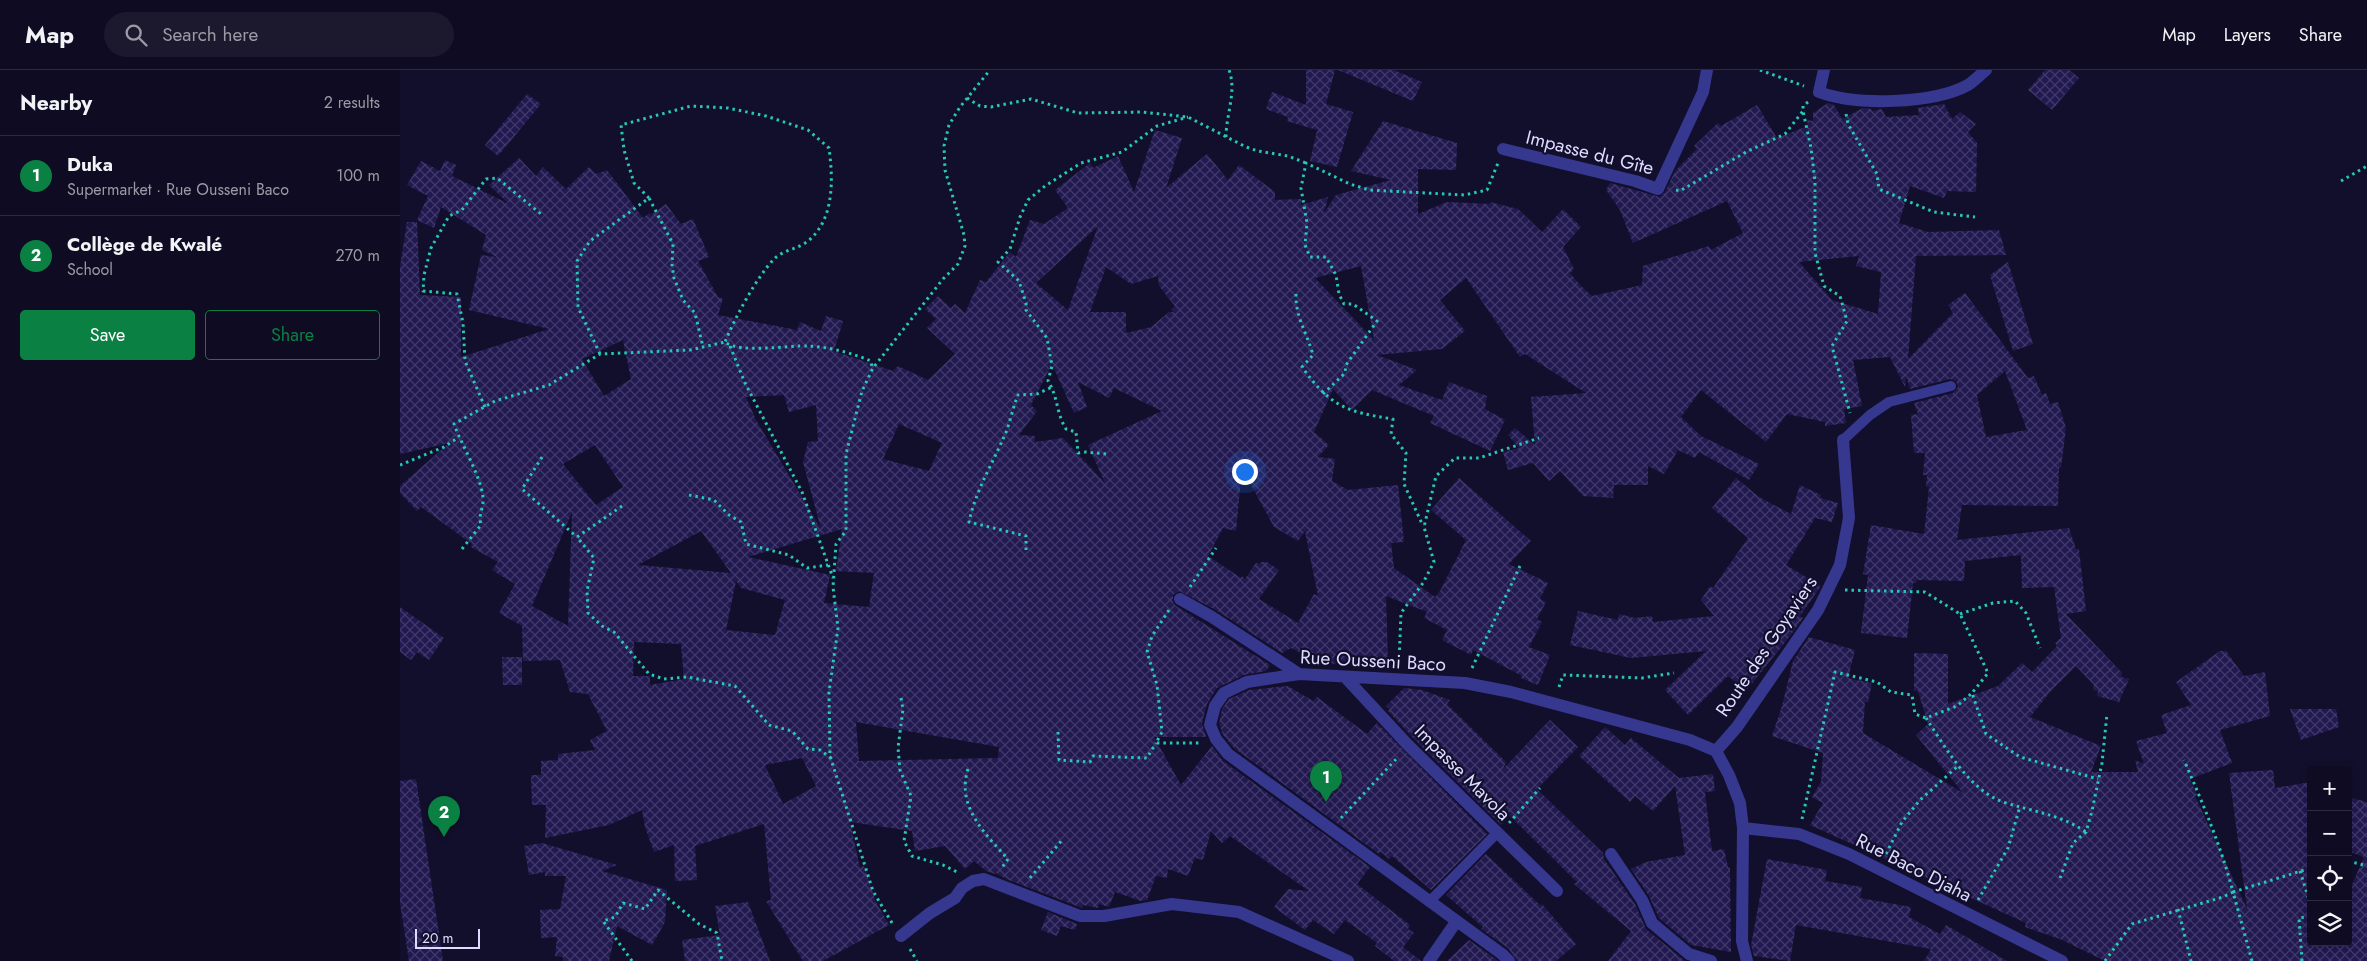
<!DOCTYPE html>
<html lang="en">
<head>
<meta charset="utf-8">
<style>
  :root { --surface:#0e0b22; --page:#1c192f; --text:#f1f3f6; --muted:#9b9ba5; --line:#2e2b40; --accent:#0b8043 }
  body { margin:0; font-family:Jost,sans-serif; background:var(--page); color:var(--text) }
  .controls { position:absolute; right:15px; bottom:15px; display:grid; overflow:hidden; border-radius:5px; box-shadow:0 2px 8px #0003 }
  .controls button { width:45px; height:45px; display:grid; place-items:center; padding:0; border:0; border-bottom:1px solid var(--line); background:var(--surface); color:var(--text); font:25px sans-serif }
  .scale { position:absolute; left:15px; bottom:12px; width:65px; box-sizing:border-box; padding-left:5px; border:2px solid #dddbff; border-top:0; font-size:14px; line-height:18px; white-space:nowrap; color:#dddbff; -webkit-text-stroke:4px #120f2d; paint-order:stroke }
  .you { position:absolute; left:844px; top:401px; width:18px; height:18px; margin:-12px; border:4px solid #fff; border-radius:50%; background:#1a73e8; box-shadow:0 0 0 8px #1a73e833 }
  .badge { display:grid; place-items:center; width:32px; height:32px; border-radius:50%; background:var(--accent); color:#fff; font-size:16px; font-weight:700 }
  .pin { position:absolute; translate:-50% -41px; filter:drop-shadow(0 1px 2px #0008) }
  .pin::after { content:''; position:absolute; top:26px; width:18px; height:15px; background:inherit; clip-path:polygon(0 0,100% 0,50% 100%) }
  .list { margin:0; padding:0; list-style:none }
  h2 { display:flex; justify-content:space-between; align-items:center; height:65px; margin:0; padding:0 20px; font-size:21px }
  h2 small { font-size:16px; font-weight:400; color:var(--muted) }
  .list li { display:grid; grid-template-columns:32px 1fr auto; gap:15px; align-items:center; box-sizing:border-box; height:80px; padding:0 20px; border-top:1px solid var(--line) }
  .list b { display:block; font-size:19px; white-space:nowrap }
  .list p { margin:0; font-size:16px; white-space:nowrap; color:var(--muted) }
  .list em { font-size:16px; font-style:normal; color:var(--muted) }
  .actions { display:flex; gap:10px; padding:15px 20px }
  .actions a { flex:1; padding:11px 0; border:1px solid var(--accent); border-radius:5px; text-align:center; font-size:18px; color:var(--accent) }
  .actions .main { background:var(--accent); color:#fff }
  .icon { flex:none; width:28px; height:28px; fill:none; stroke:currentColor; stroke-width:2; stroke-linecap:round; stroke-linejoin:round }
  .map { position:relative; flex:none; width:1967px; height:891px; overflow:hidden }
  header { display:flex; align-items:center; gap:30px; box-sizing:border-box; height:70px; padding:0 25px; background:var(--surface); border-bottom:1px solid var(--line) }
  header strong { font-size:24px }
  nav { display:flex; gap:28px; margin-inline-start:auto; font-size:18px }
  .search { width:350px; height:45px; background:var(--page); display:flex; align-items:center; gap:12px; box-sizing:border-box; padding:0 18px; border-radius:28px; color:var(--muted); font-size:19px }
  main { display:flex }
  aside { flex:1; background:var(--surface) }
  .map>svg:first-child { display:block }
  .building { fill:url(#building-cross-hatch); fill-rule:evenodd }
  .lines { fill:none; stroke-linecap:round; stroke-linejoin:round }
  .path { stroke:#25c9b5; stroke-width:3; stroke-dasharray:2.5 4; stroke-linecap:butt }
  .service { stroke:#363890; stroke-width:10 }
  .minor { stroke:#363890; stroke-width:12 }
  .labels { text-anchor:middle; stroke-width:4.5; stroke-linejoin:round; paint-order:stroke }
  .street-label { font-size:19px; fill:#dddbff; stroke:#120f2d }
</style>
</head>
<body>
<header>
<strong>Map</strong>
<div class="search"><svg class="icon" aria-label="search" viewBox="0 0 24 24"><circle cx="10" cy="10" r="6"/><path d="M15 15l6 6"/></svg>Search here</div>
<nav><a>Map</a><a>Layers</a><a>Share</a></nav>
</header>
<main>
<aside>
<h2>Nearby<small>2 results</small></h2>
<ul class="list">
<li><span class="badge">1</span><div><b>Duka</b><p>Supermarket · Rue Ousseni Baco</p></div><em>100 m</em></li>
<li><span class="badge">2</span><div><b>Collège de Kwalé</b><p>School</p></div><em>270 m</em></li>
</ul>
<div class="actions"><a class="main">Save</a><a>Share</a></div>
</aside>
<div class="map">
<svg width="1967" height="891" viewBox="0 0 1967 891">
  <defs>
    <pattern id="building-cross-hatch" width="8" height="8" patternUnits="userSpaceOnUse" patternTransform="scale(1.25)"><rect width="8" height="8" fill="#211950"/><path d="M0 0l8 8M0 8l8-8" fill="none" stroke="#413a6a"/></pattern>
  </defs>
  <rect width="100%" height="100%" fill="#120f2d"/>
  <path class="building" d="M 906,0 L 935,0 L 926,34 L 953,42 L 937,97 L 910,91 L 917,60 L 887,51 L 888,47 L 866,39 L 872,22 L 906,35 Z
    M 938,0 L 994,0 L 1022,12 L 1013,31 Z
    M 1645,0 L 1669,0 L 1679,8 L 1652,40 L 1628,20 Z
    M 127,24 L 141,34 L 98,86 L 85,75 Z
    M 1428,33 L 1434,35 L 1442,49 L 1463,38 L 1471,39 L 1472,41 L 1482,39 L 1486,47 L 1519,45 L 1518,38 L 1544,34 L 1552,49 L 1560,42 L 1576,54 L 1568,62 L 1577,73 L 1576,122 L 1547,121 L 1544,128 L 1510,116 L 1499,153 L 1528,162 L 1599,160 L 1606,185 L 1516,186 L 1508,289 L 1553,243 L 1548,235 L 1565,223 L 1628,308 L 1634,306 L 1642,325 L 1646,323 L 1650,334 L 1658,332 L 1666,358 L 1661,398 L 1659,398 L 1658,436 L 1562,435 L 1557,470 L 1669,458 L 1676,479 L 1679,479 L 1686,541 L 1666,544 L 1722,603 L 1721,607 L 1729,609 L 1719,632 L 1697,626 L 1698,621 L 1693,620 L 1694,615 L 1676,596 L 1651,621 L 1630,647 L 1701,676 L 1691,702 L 1738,702 L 1735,690 L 1744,694 L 1736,671 L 1767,663 L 1761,645 L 1791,635 L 1776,612 L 1820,581 L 1826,581 L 1844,606 L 1865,602 L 1870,646 L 1820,660 L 1832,693 L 1790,709 L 1797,725 L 1795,726 L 1847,839 L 1829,703 L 1873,700 L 1875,718 L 1911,712 L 1911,872 L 1948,872 L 1948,824 L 1964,787 L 1948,781 L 1948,727 L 1967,732 L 1967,891 L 1705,891 L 1660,869 L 1625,857 L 1626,853 L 1410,755 L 1423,733 L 1412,727 L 1421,712 L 1423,683 L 1372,666 L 1382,636 L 1393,591 L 1409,567 L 1455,580 L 1448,608 L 1472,613 L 1468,632 L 1465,632 L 1463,663 L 1563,723 L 1516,665 L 1528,654 L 1518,621 L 1514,621 L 1514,583 L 1548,584 L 1548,634 L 1598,616 L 1622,593 L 1632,602 L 1657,576 L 1655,573 L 1661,568 L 1654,517 L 1622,518 L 1621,485 L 1565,491 L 1564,511 L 1517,510 L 1516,513 L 1513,513 L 1507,568 L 1461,563 L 1468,505 L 1463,504 L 1471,455 L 1524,464 L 1529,417 L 1526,416 L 1527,405 L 1523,405 L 1525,383 L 1514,383 L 1511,345 L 1518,344 L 1514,333 L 1553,323 L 1558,317 L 1556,311 L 1550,309 L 1510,319 L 1506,306 L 1505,317 L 1490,287 L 1453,290 L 1462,336 L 1444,339 L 1446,353 L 1425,356 L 1425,352 L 1387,344 L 1366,372 L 1301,320 L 1281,347 L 1301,366 L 1359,394 L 1349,410 L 1299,382 L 1295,388 L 1278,380 L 1264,404 L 1248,396 L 1248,415 L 1214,415 L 1213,428 L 1183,426 L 1160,401 L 1149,411 L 1133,393 L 1108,400 L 1103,382 L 1119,378 L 1108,365 L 1115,358 L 1135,375 L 1131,327 L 1186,323 L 1125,284 L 1120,287 L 1066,208 L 1040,230 L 1065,261 L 1042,279 L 977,285 L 1017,300 L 999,315 L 1042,330 L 1049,312 L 1087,326 L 1085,339 L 1105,350 L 1090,381 L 1030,353 L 1034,346 L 972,320 L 952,340 L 933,319 L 914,362 L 929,375 L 918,387 L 935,389 L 932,411 L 948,420 L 998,415 L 1004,472 L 991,473 L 994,498 L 1035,527 L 1040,521 L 1066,470 L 1031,440 L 1059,408 L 1131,471 L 1109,494 L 1148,513 L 1140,529 L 1146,532 L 1137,549 L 1142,552 L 1129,577 L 1150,585 L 1138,615 L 1121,608 L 1122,606 L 1073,580 L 1071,585 L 1042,570 L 1047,560 L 1024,548 L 1027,542 L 986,526 L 988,592 L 923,594 L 891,578 L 882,583 L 816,540 L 779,521 L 773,525 L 773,533 L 776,536 L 870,595 L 866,601 L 844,605 L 817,618 L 807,634 L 802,653 L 806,667 L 754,667 L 781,715 L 812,676 L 823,691 L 970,797 L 957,814 L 1010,855 L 1008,859 L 1014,863 L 1003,877 L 1021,891 L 994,891 L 975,876 L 977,873 L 945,850 L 934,864 L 913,850 L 905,860 L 874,837 L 888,819 L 909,821 L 830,766 L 822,773 L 811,761 L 803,790 L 795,788 L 788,806 L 768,799 L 767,808 L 756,806 L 747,830 L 741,831 L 715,822 L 709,837 L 699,834 L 698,838 L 683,835 L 682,838 L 606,809 L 596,803 L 595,804 L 586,801 L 574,791 L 565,799 L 545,776 L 515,781 L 512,761 L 450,752 L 460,798 L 464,796 L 476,832 L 489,855 L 423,891 L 403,891 L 366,831 L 371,830 L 364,754 L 295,776 L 297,810 L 275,811 L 274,775 L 254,782 L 245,757 L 242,740 L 209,755 L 145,768 L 146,735 L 132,735 L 131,705 L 141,705 L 141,691 L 158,690 L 158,684 L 195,680 L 190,670 L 207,661 L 188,624 L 170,622 L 160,590 L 123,591 L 122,556 L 99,543 L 115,514 L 92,500 L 98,492 L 71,477 L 72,474 L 21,437 L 17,441 L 0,423 L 0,416 L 49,373 L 0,384 L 0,197 L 7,152 L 17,152 L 20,225 L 61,227 L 61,287 L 149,259 L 69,240 L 81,185 L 97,187 L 82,180 L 86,165 L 41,137 L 34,158 L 17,150 L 28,126 L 7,115 L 21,91 L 40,101 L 45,90 L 56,95 L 52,106 L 109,134 L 89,115 L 119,88 L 136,106 L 143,97 L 166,119 L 189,97 L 196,104 L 207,100 L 243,148 L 249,143 L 251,145 L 266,134 L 281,154 L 293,149 L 309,187 L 298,191 L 318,227 L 323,229 L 318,245 L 397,260 L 400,252 L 421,261 L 426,246 L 443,251 L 434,281 L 493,301 L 498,296 L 528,310 L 555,284 L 527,258 L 536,249 L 525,239 L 538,226 L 551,238 L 555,234 L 565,243 L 580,210 L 586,212 L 610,182 L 616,187 L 630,150 L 644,154 L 668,138 L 655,120 L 690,93 L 693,98 L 718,86 L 734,122 L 755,60 L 782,68 L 766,118 L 807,84 L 828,110 L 839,95 L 875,122 L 875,130 L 901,129 L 901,135 L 928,127 L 924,143 L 936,125 L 991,110 L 951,101 L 983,51 L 1057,73 L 1056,100 L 1018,99 L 1018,144 L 1047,132 L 1090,134 L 1090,132 L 1118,139 L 1142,162 L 1163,139 L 1181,157 L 1163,177 L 1174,199 L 1170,203 L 1181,216 L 1192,226 L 1242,215 L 1243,196 L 1309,176 L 1311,180 L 1343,163 L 1327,131 L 1233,173 L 1220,140 L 1206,120 L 1210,113 L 1260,127 L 1265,122 L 1275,101 L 1297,79 L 1294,76 L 1318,53 L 1321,56 L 1357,35 L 1377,68 L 1408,56 L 1407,50 L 1413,51 L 1413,43 ZM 698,156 L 668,240 L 636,213 ZM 1459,186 L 1456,196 L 1481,202 L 1478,244 L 1432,230 L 1399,192 ZM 961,196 L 974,270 L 915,208 ZM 706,197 L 731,214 L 758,206 L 759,216 L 775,236 L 771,240 L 774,242 L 769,242 L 751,257 L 726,263 L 726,242 L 690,242 ZM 223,270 L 231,309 L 204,326 L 182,289 ZM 652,294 L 674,343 L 687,337 L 678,312 L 709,328 L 714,318 L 762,341 L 688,375 L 705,413 L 663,368 L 635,372 L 635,366 L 619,365 L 637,341 L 631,335 ZM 1605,301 L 1627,360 L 1586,367 L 1577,325 ZM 384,325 L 389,342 L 416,335 L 418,371 L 408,372 L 403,392 L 421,459 L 356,350 L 346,327 ZM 499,354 L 542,373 L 529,401 L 483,389 ZM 195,375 L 223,417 L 196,435 L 163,394 ZM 842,398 L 874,457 L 898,471 L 905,461 L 918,526 L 914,524 L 898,553 L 859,529 L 879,500 L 867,492 L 861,492 L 859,494 L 856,493 L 845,509 L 842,506 L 841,508 L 808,486 L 823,458 L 836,461 ZM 172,442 L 168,556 L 132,536 ZM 442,459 L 436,501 L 474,503 L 469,537 L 424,533 L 430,505 L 348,487 ZM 301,461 L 331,503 L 238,495 ZM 336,511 L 341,518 L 385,530 L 375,565 L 326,560 ZM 234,572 L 281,574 L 284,609 L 250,615 L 250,606 L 233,606 ZM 456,652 L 599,677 L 598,688 L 459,691 ZM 402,688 L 416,716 L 383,734 L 365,695 Z
    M 1608,192 L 1633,274 L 1613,281 L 1590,205 Z
    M 1336,408 L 1359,427 L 1391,444 L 1400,415 L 1421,425 L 1420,428 L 1438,433 L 1432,452 L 1415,448 L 1386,495 L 1421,516 L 1400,546 L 1403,548 L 1390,566 L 1346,621 L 1328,606 L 1288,645 L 1265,620 L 1306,581 L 1231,588 L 1170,575 L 1178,541 L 1218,550 L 1219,544 L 1235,548 L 1252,546 L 1253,552 L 1314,546 L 1301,530 L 1310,516 L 1313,518 L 1348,468 L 1312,438 Z
    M 0,537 L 44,568 L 29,590 L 17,582 L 11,590 L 0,582 Z
    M 102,587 L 122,587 L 122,615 L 103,615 Z
    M 888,616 L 913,631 L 917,627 L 967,664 L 977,653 L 1087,764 L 1031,820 L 992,786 L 989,789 L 981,782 L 979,784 L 834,678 L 823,665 L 819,654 L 822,639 L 829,629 L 849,620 Z
    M 1004,618 L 1022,620 L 1050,630 L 1047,634 L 1106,692 L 1103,699 L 1150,650 L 1178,677 L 1137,719 L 1203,783 L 1204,789 L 1235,834 L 1246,859 L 1285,891 L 1208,891 L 1231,861 L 1174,814 L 1177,812 L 1110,746 L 1101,755 L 1014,669 L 988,641 L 990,639 L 986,636 Z
    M 1890,639 L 1936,639 L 1939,657 L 1901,670 Z
    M 1205,657 L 1225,675 L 1231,668 L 1279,708 L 1313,704 L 1315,721 L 1305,722 L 1312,781 L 1324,779 L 1328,797 L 1330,798 L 1331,882 L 1291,875 L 1259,848 L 1249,826 L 1231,799 L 1246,792 L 1285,785 L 1275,716 L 1253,741 L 1235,726 L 1230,732 L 1179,686 Z
    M 16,709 L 43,891 L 9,891 L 0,833 L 0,711 Z
    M 142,773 L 217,795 L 202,801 L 267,820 L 265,852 L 252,875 L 217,856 L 209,891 L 163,891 L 163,887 L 155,886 L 157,867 L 141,868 L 140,840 L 160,839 L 166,806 L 145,806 L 145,802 L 129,805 L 124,776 Z
    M 1086,784 L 1141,836 L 1142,834 L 1176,874 L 1156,891 L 1117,891 L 1108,878 L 1081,859 L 1083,857 L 1046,825 Z
    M 1367,789 L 1427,800 L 1425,811 L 1462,817 L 1460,828 L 1511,837 L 1509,847 L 1540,864 L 1546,855 L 1607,891 L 1524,891 L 1531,879 L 1396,855 L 1390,891 L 1354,886 L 1351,875 Z
    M 348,832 L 370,891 L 285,891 L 282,870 L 320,865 L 315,836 Z
    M 648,842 L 677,854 L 675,860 L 661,856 L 657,866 L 641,860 Z
    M 1069,870 L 1097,890 L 1098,891 L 1047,891 Z"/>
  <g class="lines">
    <path class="path" d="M 1360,0 L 1404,16
      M 567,28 L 580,36 L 591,37 L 631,29 L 678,43 L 742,42 L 788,47 L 846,77 L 858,81 L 888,86 L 906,93
      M 1408,32 L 1403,36 L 1403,41 L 1411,78 L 1415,111 L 1415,183 L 1424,216 L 1440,226 L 1447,251 L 1432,276 L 1450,343
      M 1446,44 L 1448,54 L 1477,104 L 1479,119 L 1534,142 L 1575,147
      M 826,67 C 826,45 837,21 829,0
      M 1941,111 L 1967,96
      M 1276,120 L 1280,121 L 1346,82 L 1385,64 L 1403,41
      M 249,128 L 234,113 L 224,80 L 221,55 L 291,36 L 328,38 L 366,46 L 408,60 L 429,78 C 433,108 435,149 408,171 C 398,179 383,180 374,189 C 356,208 335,248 325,272
      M 896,224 C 895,246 907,263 913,285 L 902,297 C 930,336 946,342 993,349 L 991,364 L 1006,383 L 1004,414 L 1023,456
      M 330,276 L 345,313 L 402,422 L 433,508
      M 200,284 L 178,237 L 177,191 L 190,171 L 249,128 L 273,174 L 272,195 L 274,208 L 283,230 L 295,243 L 303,277
      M 923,324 L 945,303 L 946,295 L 977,251 L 953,234 L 944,234 L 939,224 L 936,205 L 926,187 L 910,187 L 905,175 L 907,153 L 901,118 L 906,93 L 950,114 L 969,120 L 1064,125 L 1087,120 L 1098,93
      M 85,337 L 65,291 L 63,253 L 57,224 L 23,221 L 24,205 L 31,178 L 49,146 L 62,140 L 86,109 L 97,108 L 141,144
      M 706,384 L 686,382 L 678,383 L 676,362 L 666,359 C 656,343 658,326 648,311 L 652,296 L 647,268 L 626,240 L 626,233 L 619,211 L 598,192 L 610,179 L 620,147 L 628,130 L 645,116 L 681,93 L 722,82 L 757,56 L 788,47
      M 142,387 L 122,419 L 177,467
      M 0,395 L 44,377 L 59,367
      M 289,425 L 314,430 L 329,445 L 341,452 L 346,474 L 389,485 L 407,498 L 428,495
      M 222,436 L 177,467 L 194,488 L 187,521 L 188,543 L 202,556 L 214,562 L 249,604 L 264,609 L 287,607 L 335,616 L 369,655 L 392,661 L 408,679 L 420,680 L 431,688
      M 62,479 L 81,455 C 78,443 84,438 83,428 C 81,406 62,376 54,354 L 95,331 L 149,315 L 200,284 L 290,280 L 325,272 C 339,284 389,275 408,276 C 430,277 452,283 471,291 L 472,297
      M 626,480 L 626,466 L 569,452 C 575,423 591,396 603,369 C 610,355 612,339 618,325 L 637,324 L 652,317
      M 790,517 L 816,478
      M 1445,520 L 1525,522 L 1560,544 L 1588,603 L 1572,623
      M 769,540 L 752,566 L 747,582 L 757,615 L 762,662 L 756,673 L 799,673
      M 1560,544 L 1593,533 L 1615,531 L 1626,543 L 1640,578
      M 999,593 L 1001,543 L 1023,513 L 1034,492 L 1024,457 L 1036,406 L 1055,388 L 1079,388 L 1139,368
      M 1072,598 L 1120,496
      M 1159,617 L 1163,605 L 1242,608 L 1274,603
      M 501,628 L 503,639 L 498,678 L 500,700 L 511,726 L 504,771 L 512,786 L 543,795 L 557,802
      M 1526,648 C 1546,678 1568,719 1603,732 C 1634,742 1659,744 1686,762
      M 658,662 L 659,690 L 690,692 L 693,686 L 747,688 L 756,673
      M 568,699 C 556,736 585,764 608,789 L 601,799
      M 941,748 L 998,687
      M 1402,749 L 1435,602 L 1477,612 L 1491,622 L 1512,625 L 1515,644 L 1526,648 L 1557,636 L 1572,623 L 1586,664 L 1620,687 L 1698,709
      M 1109,753 L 1140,718
      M 1486,784 L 1502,752 L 1520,730 L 1559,695
      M 1948,791 L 1967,796
      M 1900,801 L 1911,836
      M 630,808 L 663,769
      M 1660,808 L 1673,773 L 1686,762 L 1692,741 L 1702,693 L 1707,644
      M 1578,830 L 1608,778 L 1620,736
      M 1778,839 L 1791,891
      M 492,853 L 473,821 L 430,686 L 429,622 L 438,558 L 433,517 L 436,474 L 446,461 L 446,384 L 462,321 L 473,298 L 543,209 L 558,194 L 565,176 L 564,165 L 545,100 L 544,76 L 549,55 L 560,37 L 590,0
      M 510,879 L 517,891
      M 232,891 L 203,851 L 215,847 L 223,833 L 245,839 L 258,820 L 299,854 L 317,863 L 322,891
      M 1705,891 L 1732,854 L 1823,827 L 1833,822 C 1821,776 1803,734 1784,690
      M 1852,891 L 1833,822 L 1911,798
      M 1902,891 L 1899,848 L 1911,846"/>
    <path class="service" d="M 1443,370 L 1470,345 L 1489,332 L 1551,316
      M 1029,832 L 1097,763"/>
    <path class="minor" d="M 1424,0 L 1419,22 C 1456,36 1533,34 1568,15 C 1574,11 1580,5 1586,0
      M 1103,79 L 1235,111 L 1258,119 L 1303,22 L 1307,0
      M 780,529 L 812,547 L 899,604
      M 945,607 L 1008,675 L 1157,821
      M 1316,681 L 1337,657 L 1418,540 L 1440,495 L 1449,448 L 1443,370
      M 1343,758 L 1399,764 L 1449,784 L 1662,891
      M 1211,784 L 1242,830 L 1252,853 L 1289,884 L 1311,891
      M 501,866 L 530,843 L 555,828 L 562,818 L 573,811 L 584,809 L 680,846 L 704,846 L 772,834 L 839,842 L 948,891
      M 1029,891 L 1056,852
      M 1109,891 L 1102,884 L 828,684 L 816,669 L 810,655 L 815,636 L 824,623 L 847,612 L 899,604 L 1065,613 L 1111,622 L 1290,670 L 1316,681 L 1329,705 L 1340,733 L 1343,758 L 1342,871 L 1347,891"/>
  </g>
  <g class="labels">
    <g class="street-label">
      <text transform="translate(1190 82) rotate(14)" y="7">Impasse du Gîte</text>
      <text transform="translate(1366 576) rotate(-56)" y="7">Route des Goyaviers</text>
      <text transform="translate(973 590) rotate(3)" y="7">Rue Ousseni Baco</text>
      <text transform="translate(1063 702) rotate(45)" y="7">Impasse Mavola</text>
      <text transform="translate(1514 797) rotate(27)" y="7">Rue Baco Djaha</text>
    </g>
  </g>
</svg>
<div class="controls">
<button>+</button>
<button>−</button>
<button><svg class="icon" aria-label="locate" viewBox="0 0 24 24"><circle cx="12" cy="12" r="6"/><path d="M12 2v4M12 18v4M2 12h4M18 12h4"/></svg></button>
<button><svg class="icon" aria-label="layers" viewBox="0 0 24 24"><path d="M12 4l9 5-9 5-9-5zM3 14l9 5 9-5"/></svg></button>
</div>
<div class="scale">20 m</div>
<div class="you"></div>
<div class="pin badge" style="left:926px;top:732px">1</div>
<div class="pin badge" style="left:44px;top:767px">2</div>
</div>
</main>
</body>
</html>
